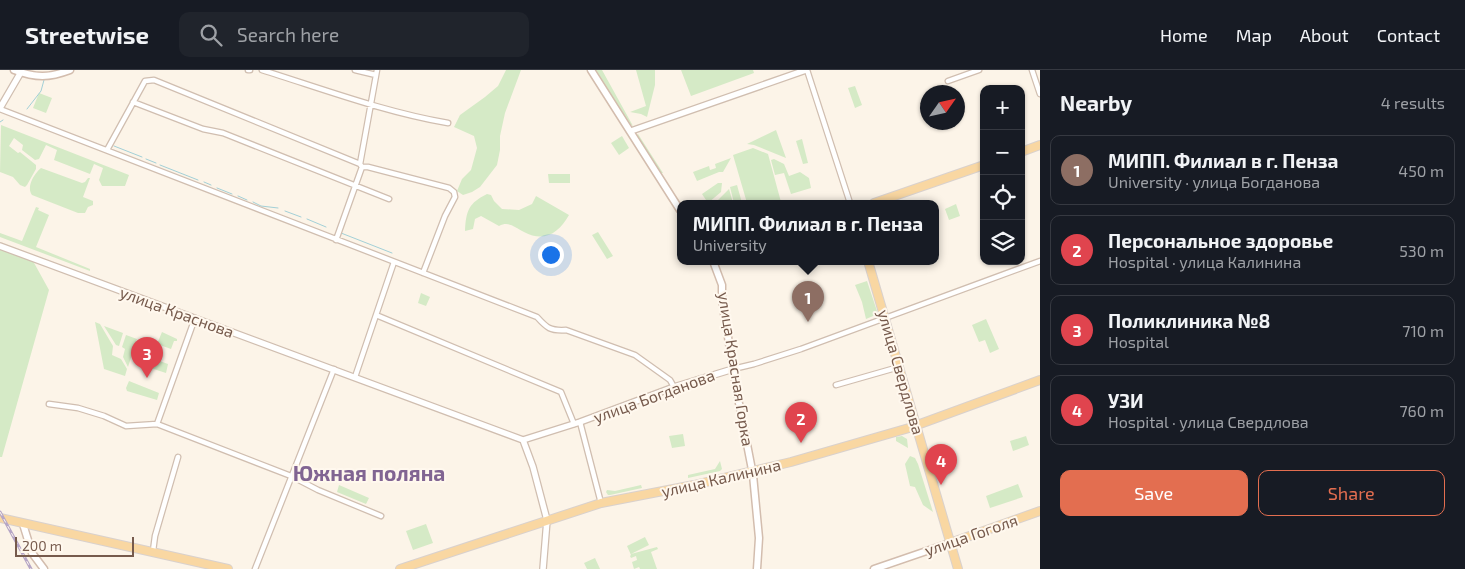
<!DOCTYPE html>
<html lang="en">
<head>
<meta charset="utf-8">
<style>
  :root { --surface:#171b24; --page:#20242c; --text:#f1f3f6; --muted:#9ea1a6; --line:#363941; --accent:#e36e50 }
  body { margin:0; font-family:"Exo 2",sans-serif; background:var(--page); color:var(--text) }
  .controls { position:absolute; right:15px; top:15px; display:grid; overflow:hidden; border-radius:10px; box-shadow:0 1px 4px #0004 }
  .controls button { width:45px; height:45px; display:grid; place-items:center; padding:0; border:0; border-bottom:1px solid var(--line); background:var(--surface); color:var(--text); font:25px sans-serif }
  .compass { position:absolute; left:920px; top:15px; width:45px; height:45px; border-radius:50%; background:var(--surface); box-shadow:0 1px 4px #0004; rotate:56deg }
  .scale { position:absolute; left:15px; bottom:12px; width:119px; box-sizing:border-box; padding-left:5px; border:2px solid #765a4c; border-top:0; font-size:14px; line-height:18px; white-space:nowrap; color:#765a4c; -webkit-text-stroke:4px #fff8ee; paint-order:stroke }
  .you { position:absolute; left:550px; top:184px; width:18px; height:18px; margin:-12px; border:4px solid #fff; border-radius:50%; background:#1a73e8; box-shadow:0 0 0 8px #1a73e833 }
  .badge { display:grid; place-items:center; width:32px; height:32px; border-radius:50%; background:var(--accent); color:#fff; font-size:16px; font-weight:700 }
  .pin { position:absolute; translate:-50% -41px; filter:drop-shadow(0 1px 2px #0008) }
  .pin::after { content:''; position:absolute; top:26px; width:18px; height:15px; background:inherit; clip-path:polygon(0 0,100% 0,50% 100%) }
  .popup { position:absolute; left:677px; top:130px; width:262px; height:65px; box-sizing:border-box; display:grid; place-content:center; border-radius:10px; background:var(--surface); filter:drop-shadow(0 1px 4px #0005); font-size:16px; white-space:nowrap; color:var(--muted) }
  .popup b { font-size:19px; color:var(--text) }
  .popup::after { content:''; position:absolute; left:50%; top:100%; margin-left:-10px; border:10px solid transparent; border-top-color:var(--surface) }
  .list { margin:0; padding:0; list-style:none }
  h2 { display:flex; justify-content:space-between; align-items:center; height:65px; margin:0; padding:0 20px; font-size:21px }
  h2 small { font-size:16px; font-weight:400; color:var(--muted) }
  .list li { display:grid; grid-template-columns:32px 1fr auto; gap:15px; align-items:center; box-sizing:border-box; height:70px; margin:0 10px 10px; padding:0 10px; border:1px solid var(--line); border-radius:10px }
  .list b { display:block; font-size:19px; white-space:nowrap }
  .list p { margin:0; font-size:16px; white-space:nowrap; color:var(--muted) }
  .list em { font-size:16px; font-style:normal; color:var(--muted) }
  .actions { display:flex; gap:10px; padding:15px 20px }
  .actions a { flex:1; padding:11px 0; border:1px solid var(--accent); border-radius:10px; text-align:center; font-size:18px; color:var(--accent) }
  .actions .main { background:var(--accent); color:#fff }
  .icon { flex:none; width:28px; height:28px; fill:none; stroke:currentColor; stroke-width:2; stroke-linecap:round; stroke-linejoin:round }
  .map { position:relative; flex:none; width:1040px; height:499px; overflow:hidden }
  header { display:flex; align-items:center; gap:30px; box-sizing:border-box; height:70px; padding:0 25px; background:var(--surface); border-bottom:1px solid var(--line) }
  header strong { font-size:24px }
  nav { display:flex; gap:28px; margin-inline-start:auto; font-size:18px }
  .search { width:350px; height:45px; background:var(--page); display:flex; align-items:center; gap:12px; box-sizing:border-box; padding:0 18px; border-radius:10px; color:var(--muted); font-size:19px }
  main { display:flex }
  aside { flex:1; background:var(--surface) }
  .map>svg:first-child { display:block }
  .green { fill:#d5eac6 }
  .lines { fill:none; stroke-linecap:round; stroke-linejoin:round }
  .stream { stroke:#a3d0d7; stroke-width:1 }
  .minor-casing { stroke:#d0beb0; stroke-width:7 }
  .tertiary-casing { stroke:#d0beb0; stroke-width:8 }
  .secondary-casing { stroke:#d3bdae; stroke-width:9 }
  .primary-casing { stroke:#d9d1cd; stroke-width:10 }
  .minor { stroke:#fff; stroke-width:4.5 }
  .tertiary { stroke:#fff; stroke-width:5.5 }
  .secondary { stroke:#fff; stroke-width:6 }
  .primary { stroke:#f9d7a2; stroke-width:8 }
  .rail-casing { stroke:#b6a6c6; stroke-width:3 }
  .rail { stroke:#fff8ee; stroke-width:1; stroke-dasharray:4; stroke-linecap:butt }
  .labels { text-anchor:middle; stroke-width:4; stroke-linejoin:round; paint-order:stroke }
  .street-label { font-size:16px; fill:#765a4c; stroke:#fff8ee }
  .district-label { font-size:21px; font-weight:bold; fill:#816492; stroke:#fff8ee }
</style>
</head>
<body>
<header>
<strong>Streetwise</strong>
<div class="search"><svg class="icon" aria-label="search" viewBox="0 0 24 24"><circle cx="10" cy="10" r="6"/><path d="M15 15l6 6"/></svg>Search here</div>
<nav><a>Home</a><a>Map</a><a>About</a><a>Contact</a></nav>
</header>
<main>
<div class="map">
<svg width="1040" height="499" viewBox="0 0 1040 499">
  <rect width="100%" height="100%" fill="#fcf4e8"/>
  <path class="green" d="M 506,0 L 521,0 L 505,43 L 500,66 L 500,80 L 497,95 L 480,117 L 472,122 L 463,125 L 457,121 L 462,109 L 471,100 L 477,78 L 474,66 L 454,57 L 460,45 L 485,27 L 498,16 Z
    M 595,0 L 602,0 L 633,56 L 630,54 Z
    M 636,0 L 655,0 L 655,15 L 647,47 L 641,44 L 630,42 L 646,36 Z
    M 681,0 L 753,0 L 754,3 L 691,26 Z
    M 855,16 L 862,35 L 855,38 L 848,18 Z
    M 39,23 L 52,28 L 46,43 L 33,38 Z
    M 1,55 L 129,105 L 125,116 L 102,116 L 99,110 L 103,98 L 94,94 L 90,104 L 54,90 L 57,80 L 46,75 L 39,89 L 35,90 L 22,80 L 23,75 L 14,68 L 9,76 L 18,83 L 20,82 L 36,95 L 36,99 L 27,115 L 25,117 L 20,115 L 13,107 L 0,102 Z
    M 776,60 L 786,88 L 754,75 L 747,74 Z
    M 638,64 L 663,103 L 660,103 L 637,65 Z
    M 622,66 L 629,78 L 619,85 L 611,73 Z
    M 802,69 L 808,93 L 803,94 L 796,71 Z
    M 753,78 L 768,84 L 781,132 L 776,133 L 747,133 L 733,85 Z
    M 731,88 L 723,102 L 719,102 L 697,111 L 693,102 L 709,96 L 710,100 L 716,98 L 715,94 Z
    M 774,89 L 784,94 L 789,106 L 800,102 L 809,108 L 811,118 L 791,124 L 784,103 L 775,105 L 771,90 Z
    M 41,98 L 82,113 L 85,112 L 88,108 L 90,108 L 83,127 L 93,131 L 93,135 L 88,137 L 85,143 L 78,143 L 32,125 C 26,117 34,104 41,98 Z
    M 548,104 L 570,104 L 570,113 L 549,113 Z
    M 718,113 L 722,113 L 721,122 L 708,133 L 702,124 Z
    M 737,115 L 742,133 L 734,133 L 730,117 Z
    M 729,119 L 733,133 L 715,133 Z
    M 487,124 L 491,125 L 494,131 L 502,139 L 519,140 L 532,134 L 536,126 L 569,145 C 559,163 544,173 524,162 C 514,157 509,151 499,156 L 481,146 L 475,149 L 473,159 L 465,161 C 466,140 469,133 487,124 Z
    M 956,134 L 960,146 L 949,150 L 945,139 Z
    M 36,137 L 39,138 L 38,140 L 49,145 L 36,177 L 90,199 L 90,201 L 0,167 L 0,163 L 22,171 Z
    M 598,162 L 613,186 L 607,189 L 592,165 Z
    M 0,179 L 33,191 L 49,220 L 2,387 L 0,387 Z
    M 867,211 L 878,244 L 866,249 L 862,232 L 855,215 Z
    M 421,223 L 430,227 L 426,236 L 418,233 Z
    M 986,249 L 999,279 L 990,283 L 985,270 L 979,272 L 972,255 Z
    M 95,252 L 100,254 L 113,276 L 112,285 L 121,289 L 127,299 L 125,306 L 104,299 Z
    M 104,256 L 123,263 L 119,276 L 116,275 Z
    M 162,262 L 177,269 L 177,271 L 174,271 L 171,279 L 157,274 Z
    M 126,265 L 137,269 L 128,297 L 123,287 L 125,279 L 122,277 Z
    M 138,283 L 168,294 L 166,303 L 135,293 Z
    M 129,311 L 159,323 L 157,330 L 127,321 L 126,318 Z
    M 683,364 L 685,376 L 672,378 L 669,366 Z
    M 902,366 L 907,369 L 908,378 L 896,371 L 896,367 Z
    M 1026,366 L 1029,375 L 1013,381 L 1010,371 Z
    M 910,386 L 915,388 L 918,394 L 933,442 L 923,435 L 915,417 L 910,416 L 905,394 Z
    M 720,391 L 722,399 L 720,401 L 688,408 L 688,405 L 715,399 Z
    M 1018,414 L 1023,427 L 990,438 L 986,426 Z
    M 339,415 L 369,428 L 366,434 L 337,422 Z
    M 641,415 L 642,418 L 610,425 L 608,425 L 606,422 L 607,420 L 615,421 Z
    M 426,454 L 433,473 L 413,480 L 406,461 Z
    M 645,467 L 649,475 L 631,484 L 657,477 L 658,479 L 651,482 L 657,499 L 640,499 L 639,497 L 634,499 L 632,492 L 637,490 L 636,486 L 631,488 L 630,486 L 631,485 L 627,476 Z
    M 595,488 L 600,499 L 587,499 L 584,493 Z"/>
  <g class="lines">
    <path class="stream" d="M 27,39 L 41,21 L 44,10
      M 0,52 L 3,50
      M 114,76 L 142,87
      M 146,89 L 156,93
      M 160,95 L 198,110
      M 204,112 L 211,115
      M 217,118 L 232,124
      M 238,126 L 247,130
      M 253,132 L 261,136 L 278,138
      M 285,141 L 301,147
      M 307,149 L 326,157
      M 341,163 L 392,183"/>
    <g class="minor-casing">
      <path id="minor" d="M 248,0 L 250,0
        M 262,0 C 323,19 384,42 448,53
        M 355,0 L 376,5
        M 807,0 L 850,133
        M 1032,0 L 1040,24
        M 948,11 L 979,0
        M 133,32 L 203,59 L 223,63 L 389,129
        M 0,39 L 537,247 C 547,258 550,261 566,260 L 635,285 L 670,310 L 674,317
        M 107,80 L 145,11 L 154,10 L 360,94 L 362,97 L 368,97 L 449,118 L 454,122 L 455,127 L 445,146 L 423,203
        M 360,94 L 377,0
        M 336,170 L 362,97
        M 376,245 L 561,322 L 574,354
        M 733,299 L 754,294 L 801,279 L 1040,191
        M 355,307 L 394,192
        M 836,315 L 899,297
        M 49,334 L 78,338 L 104,346 L 126,356 L 157,354 L 291,406 L 318,420 L 381,446
        M 580,352 L 601,433
        M 157,354 L 195,248
        M 153,481 L 155,466 L 178,387
        M 255,499 L 334,299"/>
    </g>
    <g class="tertiary-casing">
      <path id="tertiary" d="M 0,38 L 21,2
        M 631,61 L 806,0
        M 0,176 L 523,370
        M 523,370 L 580,352 L 674,317 L 733,299
        M 523,370 L 533,397 L 547,450 L 543,499"/>
    </g>
    <g class="secondary-casing">
      <path id="secondary" d="M 14,0 C 36,8 49,8 70,0
        M 591,0 L 680,140
        M 713,191 L 722,215 L 722,229 L 724,243 L 739,333 L 753,405 L 759,468 L 757,499
        M 23,454 L 32,483 L 44,499
        M 874,499 L 950,473"/>
    </g>
    <g class="primary-casing">
      <path id="primary" d="M 1021,82 L 1040,75
        M 874,133 L 984,95
        M 868,191 L 958,499
        M 0,448 L 228,499
        M 950,473 L 1040,441
        M 400,499 L 601,433 L 694,415 L 791,392 L 909,358 L 1040,310"/>
    </g>
    <use href="#minor" class="minor"/>
    <use href="#tertiary" class="tertiary"/>
    <use href="#secondary" class="secondary"/>
    <use href="#primary" class="primary"/>
    <g class="rail-casing">
      <path id="rail" d="M 0,442 L 31,499"/>
    </g>
    <use href="#rail" class="rail"/>
  </g>
  <g class="labels">
    <g class="street-label">
      <text transform="translate(177 242) rotate(20)" y="6">улица Краснова</text>
      <text transform="translate(736 299) rotate(81)" y="6">улица Красная Горка</text>
      <text transform="translate(901 302) rotate(74)" y="6">улица Свердлова</text>
      <text transform="translate(654 326) rotate(-20)" y="6">улица Богданова</text>
      <text transform="translate(721 408) rotate(-13)" y="6">улица Калинина</text>
      <text transform="translate(971 465) rotate(-19)" y="6">улица Гоголя</text>
    </g>
    <g class="district-label">
      <text x="369" y="411">Южная поляна</text>
    </g>
  </g>
</svg>
<div class="controls">
<button>+</button>
<button>−</button>
<button><svg class="icon" aria-label="locate" viewBox="0 0 24 24"><circle cx="12" cy="12" r="6"/><path d="M12 2v4M12 18v4M2 12h4M18 12h4"/></svg></button>
<button><svg class="icon" aria-label="layers" viewBox="0 0 24 24"><path d="M12 4l9 5-9 5-9-5zM3 14l9 5 9-5"/></svg></button>
</div>
<svg class="compass" viewBox="-18 -18 36 36"><path d="M0-13l5 13h-10z" fill="#e53935"/><path d="M0 13l5-13h-10z" fill="#9ea1a6"/></svg>
<div class="scale">200 m</div>
<div class="you"></div>
<div class="pin badge" style="left:808px;top:252px;background:#8d6e63">1</div>
<div class="popup"><b>МИПП. Филиал в г. Пенза</b>University</div>
<div class="pin badge" style="left:801px;top:373px;background:#e0444e">2</div>
<div class="pin badge" style="left:147px;top:308px;background:#e0444e">3</div>
<div class="pin badge" style="left:941px;top:415px;background:#e0444e">4</div>
</div>
<aside>
<h2>Nearby<small>4 results</small></h2>
<ul class="list">
<li><span class="badge" style="background:#8d6e63">1</span><div><b>МИПП. Филиал в г. Пенза</b><p>University · улица Богданова</p></div><em>450 m</em></li>
<li><span class="badge" style="background:#e0444e">2</span><div><b>Персональное здоровье</b><p>Hospital · улица Калинина</p></div><em>530 m</em></li>
<li><span class="badge" style="background:#e0444e">3</span><div><b>Поликлиника №8</b><p>Hospital</p></div><em>710 m</em></li>
<li><span class="badge" style="background:#e0444e">4</span><div><b>УЗИ</b><p>Hospital · улица Свердлова</p></div><em>760 m</em></li>
</ul>
<div class="actions"><a class="main">Save</a><a>Share</a></div>
</aside>
</main>
</body>
</html>
